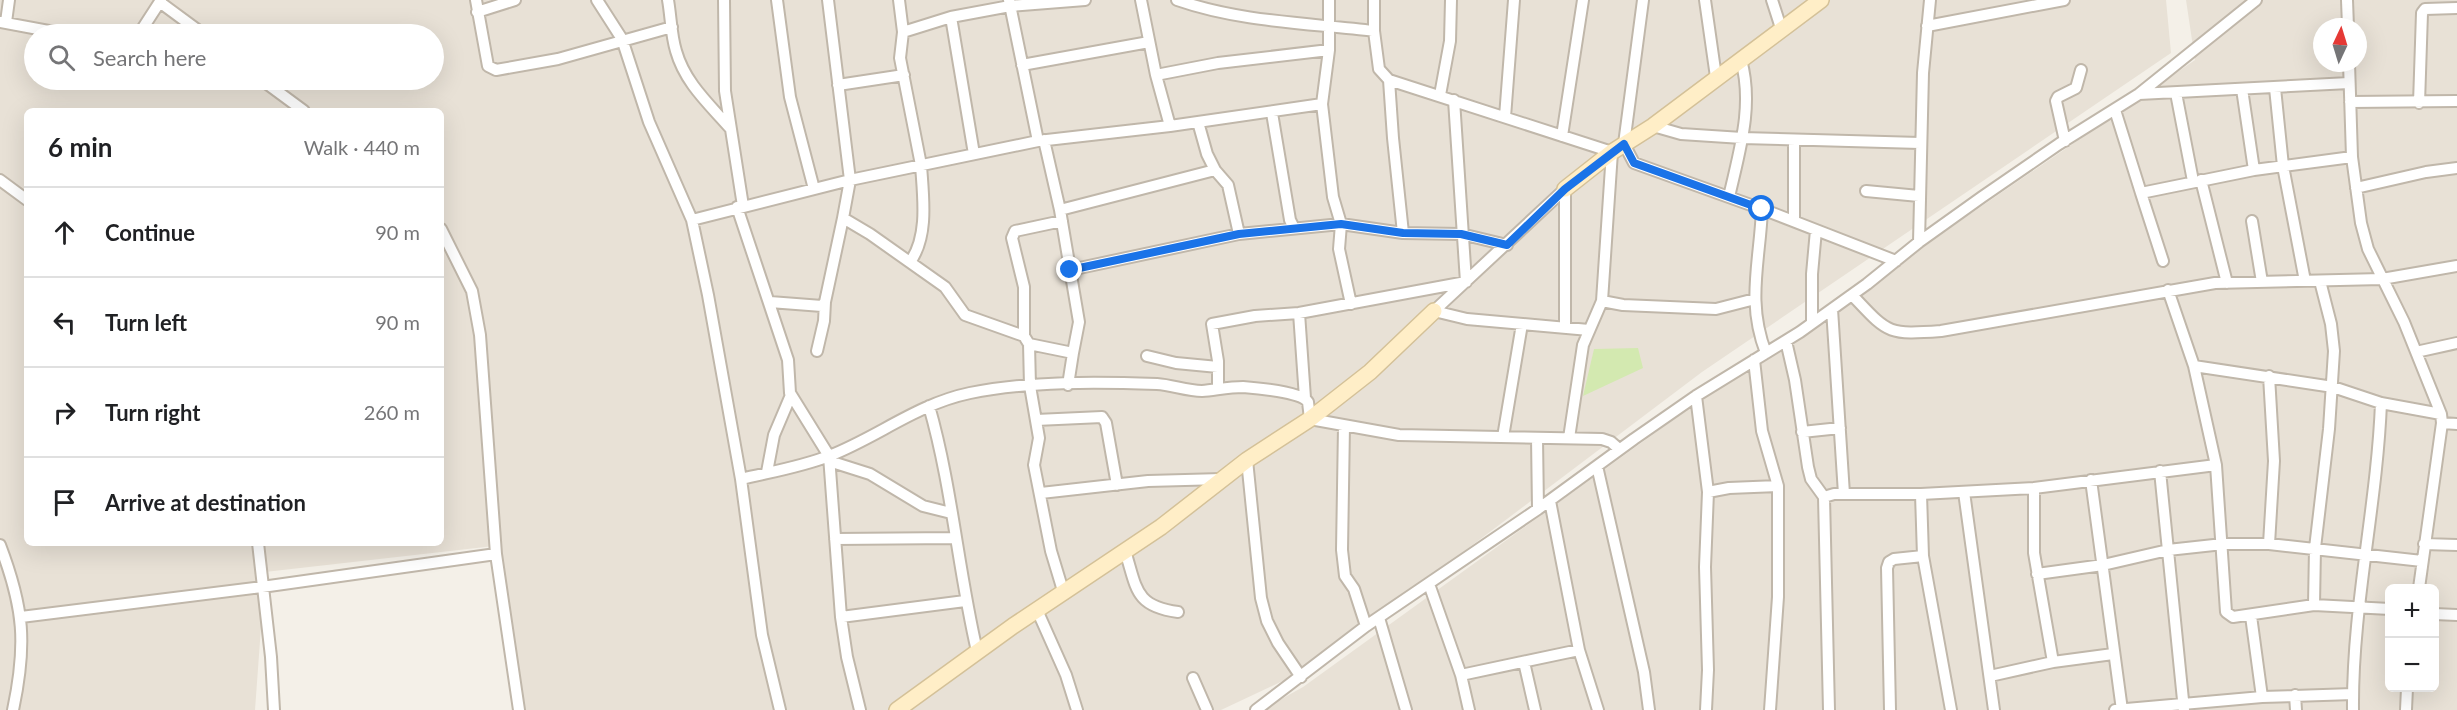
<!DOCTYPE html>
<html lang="en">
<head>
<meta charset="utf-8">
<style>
  :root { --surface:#fff; --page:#f2f2f2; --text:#202124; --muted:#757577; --line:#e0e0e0 }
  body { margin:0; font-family:Lato,sans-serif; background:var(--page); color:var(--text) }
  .controls { position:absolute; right:18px; bottom:18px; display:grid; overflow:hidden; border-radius:9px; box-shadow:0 6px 24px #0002 }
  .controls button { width:54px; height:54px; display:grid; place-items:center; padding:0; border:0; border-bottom:2px solid var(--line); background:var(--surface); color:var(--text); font:30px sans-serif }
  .compass { position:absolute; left:2313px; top:18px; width:54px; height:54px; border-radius:50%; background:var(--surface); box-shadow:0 6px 24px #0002; rotate:4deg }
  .stop { position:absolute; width:18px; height:18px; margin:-14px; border:4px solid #1a73e8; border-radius:50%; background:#fff }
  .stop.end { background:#1a73e8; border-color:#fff; box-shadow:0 2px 6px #0008 }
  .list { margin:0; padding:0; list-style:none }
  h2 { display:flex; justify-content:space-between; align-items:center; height:78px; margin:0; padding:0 24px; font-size:26px }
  h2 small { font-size:20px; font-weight:400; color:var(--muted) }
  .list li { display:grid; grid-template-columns:39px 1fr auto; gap:18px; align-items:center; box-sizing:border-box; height:90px; padding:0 24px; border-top:2px solid var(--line) }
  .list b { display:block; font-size:22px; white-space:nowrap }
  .list em { font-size:20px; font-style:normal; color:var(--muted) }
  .icon { flex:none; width:33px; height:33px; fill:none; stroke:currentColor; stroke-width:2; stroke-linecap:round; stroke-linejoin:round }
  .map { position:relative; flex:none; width:2457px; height:710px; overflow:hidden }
  .search { position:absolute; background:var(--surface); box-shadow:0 6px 24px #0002; left:24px; top:24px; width:420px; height:66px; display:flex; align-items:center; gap:15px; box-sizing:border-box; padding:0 21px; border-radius:33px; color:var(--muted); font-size:22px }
  .panel { position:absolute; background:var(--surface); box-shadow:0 6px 24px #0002; left:24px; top:108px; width:420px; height:438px; border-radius:9px }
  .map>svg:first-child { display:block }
  .residential { fill:#e8e1d6; fill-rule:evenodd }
  .green { fill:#d3e9b0 }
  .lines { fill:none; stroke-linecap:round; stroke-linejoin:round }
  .street-casing { stroke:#c0b7aa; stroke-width:14 }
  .secondary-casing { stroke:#d4c198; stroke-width:18 }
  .street { stroke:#fff; stroke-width:10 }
  .secondary { stroke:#ffeec7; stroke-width:15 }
  .route { stroke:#1a73e8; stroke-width:8 }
</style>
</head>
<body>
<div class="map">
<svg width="2457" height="710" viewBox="0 0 2457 710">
  <rect width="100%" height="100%" fill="#f4f0e8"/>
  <path class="residential" d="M 0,0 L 2166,0 L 2171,53 L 1702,372 L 1308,669 L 1221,710 L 521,710 L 494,546 L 265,572 L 255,710 L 0,710 ZM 34,34 L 434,34 L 434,80 L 34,80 ZM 27,111 L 441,111 L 441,543 L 27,543 Z
    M 2186,0 L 2457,0 L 2457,710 L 1262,710 L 1303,687 L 1738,373 L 2195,60 ZM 2322,27 L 2358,27 L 2358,63 L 2322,63 ZM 2390,588 L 2434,588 L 2434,688 L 2390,688 Z"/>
  <path class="green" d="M 1638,348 L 1643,368 L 1583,396 L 1594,349 Z"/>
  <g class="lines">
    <g class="street-casing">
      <path id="street" d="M 476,0 L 488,66 L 496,70 L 558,59 L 672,27
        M 597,0 L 622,39 L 649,122 L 692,220 L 708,295 L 741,479 L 762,635 L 780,710
        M 668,0 C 671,17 671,35 676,51 C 685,83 709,104 730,128
        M 724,0 L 725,91 L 743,206
        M 777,0 L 790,97 L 814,189
        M 828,0 L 850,180 L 843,218 L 870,234 L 945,287 L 965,315 L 1024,336 L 1029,344 L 1073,353 L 1068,385
        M 899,0 L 903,32 L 900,58 L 921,165 C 923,196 929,236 910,262
        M 1009,0 L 1038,141
        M 1177,0 C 1240,22 1308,23 1374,31
        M 1329,0 L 1329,50 L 1322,104 L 1333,197 L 1341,224 L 1339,249 L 1351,304
        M 1374,0 L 1374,31 L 1379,69 L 1389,80 L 1612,152 L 1602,301 L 1583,345 L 1569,438
        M 1643,0 L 1624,144 L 1634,163 L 1762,209 L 1896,261
        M 1705,0 L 1716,77
        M 1772,0 L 1781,28
        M 2347,0 L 2348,27
        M 161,3 L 203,34
        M 477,12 L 515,0
        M 951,17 L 974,154
        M 0,22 L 65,34
        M 6,22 L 9,0
        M 1927,26 L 2064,0
        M 903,32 L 951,17 L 1010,6 L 1085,0
        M 139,34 L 161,0
        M 2349,63 L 2352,157 L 2361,223 L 2368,249 L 2404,322 L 2441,414 L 2442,423 L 2419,588
        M 1022,65 L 1149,42
        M 1156,75 L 1218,63 L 1329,50
        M 262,80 L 304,111
        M 1389,80 L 1393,138 L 1403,233 L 1461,234 L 1507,245
        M 838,85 L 904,75
        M 2275,88 L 2283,166 L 2305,281
        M 2242,89 L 2254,170
        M 2176,93 L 2193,181
        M 2139,94 L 2349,83
        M 1440,95 L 1450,41 L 1451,0
        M 2350,102 L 2457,101
        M 2419,103 L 2422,13 L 2425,9 L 2457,8
        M 2115,110 L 2141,193 L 2254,170 L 2352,157
        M 1272,113 L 1290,220 L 1294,228
        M 1505,117 L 1514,0
        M 1198,122 L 1207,154 L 1215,170 L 1228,185 L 1239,234
        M 1170,126 L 1322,104
        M 1653,126 L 1681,134 L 1742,138 L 1920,143
        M 1562,136 L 1583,0
        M 1044,140 L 1060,210 L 1079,322 L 1073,353
        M 2065,141 L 2056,101 L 2058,97 L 2076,88 L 2081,70
        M 0,180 L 27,200
        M 2201,180 L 2227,283
        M 2356,188 L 2426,172 L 2457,168
        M 1565,189 L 1434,311 L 1467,319 L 1589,330
        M 1866,191 L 1919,196
        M 2141,193 L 2163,261
        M 1729,197 C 1739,152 1754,106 1741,60
        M 737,207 L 788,360 L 790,393 L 829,456 L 841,617 L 847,657 L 860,710
        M 1762,209 C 1760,261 1746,302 1766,353
        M 1060,210 L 1215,170
        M 692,220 L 850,180 L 1038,141 L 1170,126 L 1156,75 L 1141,0
        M 1794,221 L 1794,140
        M 2252,221 L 2262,282
        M 441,229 L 472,291 L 480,335 L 496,554
        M 1919,242 L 1923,73 L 1930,0
        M 1070,270 L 1239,234 L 1341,224 L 1403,233
        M 2168,290 L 2194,366 L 2216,465 L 2226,612 L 2233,617 L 2314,605 L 2390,609
        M 1852,295 C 1888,333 1886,335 1941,331 L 2215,283 L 2382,279 L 2457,266
        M 1602,301 L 1623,305 L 1716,309 L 1755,299
        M 770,302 L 822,306 L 825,302 L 843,218
        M 1832,309 L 1844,494
        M 1299,313 L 1305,398
        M 1812,323 L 1812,274 L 1816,230
        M 1565,328 L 1565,189
        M 1024,336 L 1024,287 L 1012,238 L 1015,231 L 1062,221
        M 1786,341 L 1795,380 L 1808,467 L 1811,479 L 1824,497 L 1829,710
        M 1029,344 L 1030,386 L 1039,438 L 1034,465 L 1051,551 L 1064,594
        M 817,351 L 824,321 L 825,302
        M 2416,352 L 2457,343
        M 1147,356 L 1176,363 L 1218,367
        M 1754,360 L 1762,431 L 1778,486 L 1778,597 L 1770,710
        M 2194,366 L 2333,387 L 2381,403 L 2441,414
        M 2269,376 L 2274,461 L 2269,544
        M 1218,389 L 1218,361 L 1212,324 L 1255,316 L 1299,313 L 1466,282 L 1454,100
        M 1696,396 L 1708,492 L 1705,567 L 1708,670 L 1706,710
        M 929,406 C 952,486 958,570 977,651
        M 1036,420 L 1102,417 L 1106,423 L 1117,485
        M 2442,423 L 2457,424
        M 1344,426 L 1342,550 L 1345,576 L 1354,589 L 1366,626
        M 1802,432 L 1840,428
        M 1503,437 L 1522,324
        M 1537,438 L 1538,509
        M 1247,460 L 1261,598 L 1267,621 L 1278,643 L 1301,677
        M 829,461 L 870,474 L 923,506 L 951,513
        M 1597,466 L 1644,672 L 1649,710
        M 2160,471 L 2184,710
        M 767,472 L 774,435 L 791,395
        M 741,479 C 770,472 801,467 829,456 C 878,437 917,404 970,393 C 1029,381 1097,382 1157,384 C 1172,385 1187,391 1202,391 C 1215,390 1229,387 1243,387 C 1256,388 1301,392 1308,402 L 1310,419 L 1399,435 L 1602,439 L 1611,442 L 1619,449
        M 2091,480 L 2122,710
        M 2034,488 L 2034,553 L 2053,662
        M 1708,492 L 1729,488 L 1778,486
        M 1964,492 L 1994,710
        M 1041,493 L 1148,481 L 1222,479
        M 1921,494 L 1923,556 L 1951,710
        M 1824,497 L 1834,494 L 1921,494 L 2034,488 L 2216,465
        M 1550,501 L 1579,650 L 1598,710
        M 835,539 L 956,538
        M 258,543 L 271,657 L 274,710
        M 2424,544 L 2457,545
        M 0,545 C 24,608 27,644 13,710
        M 1125,551 C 1137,588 1134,606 1178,612
        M 2037,574 L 2103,565 L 2168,550 L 2223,544 L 2269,544 L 2422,561
        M 1429,584 L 1461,675 L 1469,710
        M 2314,605 L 2315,548 L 2329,429 L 2334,351 L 2331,324 L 2320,281
        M 1037,610 L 1066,675 L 1077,710
        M 2434,614 L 2457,615
        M 2251,616 L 2262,697
        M 21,617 L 262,587 L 496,554 L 519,710
        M 841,617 L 965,601
        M 1379,618 L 1406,710
        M 1524,662 L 1535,710
        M 1461,675 L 1579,650
        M 1990,676 L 2053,662 L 2113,654
        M 1193,678 L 1207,710
        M 2295,695 L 2296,710
        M 1256,710 L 1366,626 L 1538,509 L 1634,439 L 1696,396 L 1800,332 L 1867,284 L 1919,242 L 1982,197 L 2059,144 L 2139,94 L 2256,0
        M 1890,710 L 1887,568 L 1889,562 L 1894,559 L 1923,556
        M 2115,710 L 2262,697 L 2353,694
        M 2353,710 C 2352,607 2377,506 2381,403
        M 2406,710 L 2407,688"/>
    </g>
    <g class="secondary-casing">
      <path id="secondary" d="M 1565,189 L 1612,152 L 1653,126 L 1821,0
        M 897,710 L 1013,626 L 1161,527 L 1247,460 L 1310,419 L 1370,372 L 1434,311"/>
    </g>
    <use href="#street" class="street"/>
    <use href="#secondary" class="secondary"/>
  </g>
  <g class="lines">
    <path class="route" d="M 1070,270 L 1239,234 L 1341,224 L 1403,233 L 1461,234 L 1507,245 L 1565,189 L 1624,144 L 1634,163 L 1762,209"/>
  </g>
</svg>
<div class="controls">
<button>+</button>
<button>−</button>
</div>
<svg class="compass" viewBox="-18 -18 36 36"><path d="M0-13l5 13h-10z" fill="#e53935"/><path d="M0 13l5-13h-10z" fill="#757577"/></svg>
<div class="stop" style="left:1762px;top:209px"></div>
<div class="stop end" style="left:1070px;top:270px"></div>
<div class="search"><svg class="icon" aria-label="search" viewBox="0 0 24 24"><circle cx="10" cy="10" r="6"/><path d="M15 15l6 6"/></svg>Search here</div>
<section class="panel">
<h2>6 min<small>Walk · 440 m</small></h2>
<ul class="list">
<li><svg class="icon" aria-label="ahead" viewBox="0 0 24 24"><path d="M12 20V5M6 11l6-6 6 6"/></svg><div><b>Continue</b></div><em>90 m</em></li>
<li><svg class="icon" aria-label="left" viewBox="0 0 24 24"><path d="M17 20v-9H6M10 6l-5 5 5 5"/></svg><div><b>Turn left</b></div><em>90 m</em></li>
<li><svg class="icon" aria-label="right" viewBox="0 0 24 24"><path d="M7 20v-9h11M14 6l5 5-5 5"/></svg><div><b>Turn right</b></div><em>260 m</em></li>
<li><svg class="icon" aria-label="arrive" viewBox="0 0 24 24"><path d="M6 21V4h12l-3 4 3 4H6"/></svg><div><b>Arrive at destination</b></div></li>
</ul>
</section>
</div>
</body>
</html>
